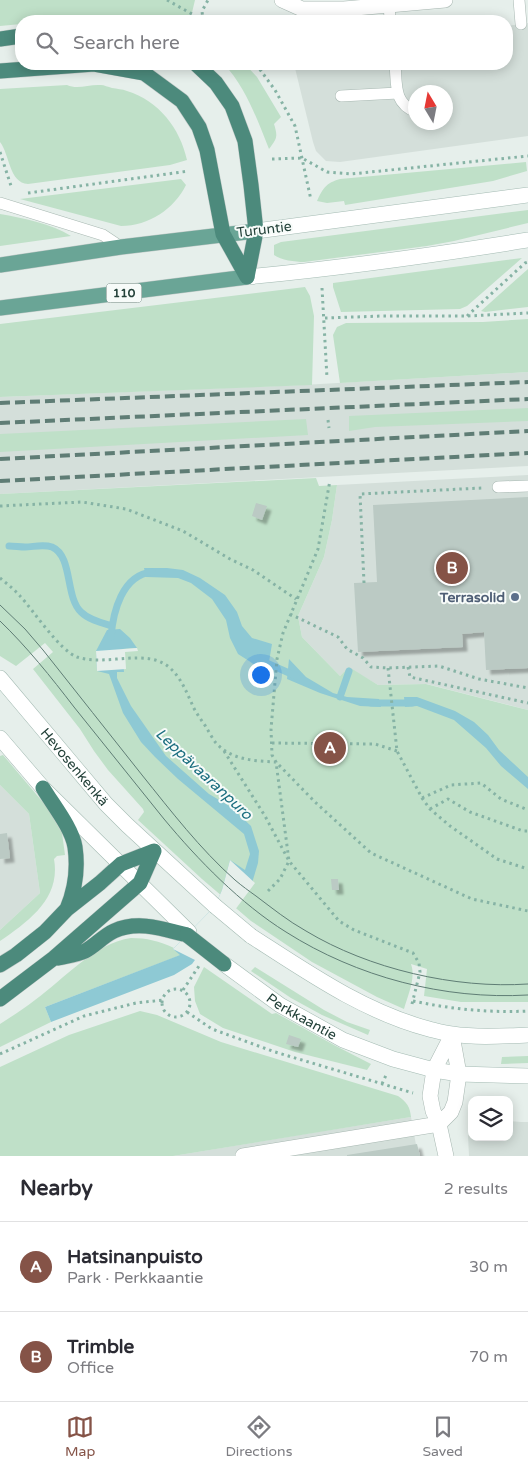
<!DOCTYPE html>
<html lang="en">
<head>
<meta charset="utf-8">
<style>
  :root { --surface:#fff; --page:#f7f7f7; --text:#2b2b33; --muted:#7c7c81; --line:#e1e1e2; --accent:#855347 }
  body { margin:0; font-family:"Varela Round",sans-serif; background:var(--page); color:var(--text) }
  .controls { position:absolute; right:15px; bottom:15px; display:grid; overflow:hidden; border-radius:10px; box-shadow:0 2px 12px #0003 }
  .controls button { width:45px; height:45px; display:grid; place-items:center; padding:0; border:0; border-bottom:1px solid var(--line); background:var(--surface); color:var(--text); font:25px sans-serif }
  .compass { position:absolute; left:408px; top:85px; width:45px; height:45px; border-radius:50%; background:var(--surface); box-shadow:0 2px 12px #0003; rotate:350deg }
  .you { position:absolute; left:260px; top:674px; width:18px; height:18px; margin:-12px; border:4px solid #fff; border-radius:50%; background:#1a73e8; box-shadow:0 0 0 8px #1a73e833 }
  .badge { display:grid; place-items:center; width:32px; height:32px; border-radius:50%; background:var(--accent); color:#fff; font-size:16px; font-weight:700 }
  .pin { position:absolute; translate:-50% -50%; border:2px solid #fff; box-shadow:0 1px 5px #0006 }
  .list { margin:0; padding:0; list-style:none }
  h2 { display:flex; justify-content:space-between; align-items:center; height:65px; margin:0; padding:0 20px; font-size:21px }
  h2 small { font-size:16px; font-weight:400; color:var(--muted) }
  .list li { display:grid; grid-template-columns:32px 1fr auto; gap:15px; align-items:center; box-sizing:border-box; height:90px; padding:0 20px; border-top:1px solid var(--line) }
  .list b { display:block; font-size:19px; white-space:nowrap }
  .list p { margin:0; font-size:16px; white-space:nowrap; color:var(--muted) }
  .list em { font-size:16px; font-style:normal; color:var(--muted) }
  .icon { flex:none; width:28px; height:28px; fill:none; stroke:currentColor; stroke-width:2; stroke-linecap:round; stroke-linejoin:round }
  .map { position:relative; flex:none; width:528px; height:1156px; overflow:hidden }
  .search { position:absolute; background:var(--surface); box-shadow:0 2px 12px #0003; left:15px; right:15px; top:15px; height:55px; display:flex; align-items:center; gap:12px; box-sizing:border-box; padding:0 18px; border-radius:20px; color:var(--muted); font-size:19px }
  .sheet { height:245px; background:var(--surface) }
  nav { display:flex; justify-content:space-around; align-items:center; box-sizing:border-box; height:70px; border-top:1px solid var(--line); background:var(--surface); font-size:14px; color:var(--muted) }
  nav a { display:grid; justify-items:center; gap:2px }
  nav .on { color:var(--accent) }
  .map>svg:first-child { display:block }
  .built { fill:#d4dfda; fill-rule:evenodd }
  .green { fill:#bfe0c8 }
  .water { fill:#8ec9d4 }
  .pier { fill:#e6efeb }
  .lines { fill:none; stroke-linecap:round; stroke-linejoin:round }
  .stream { stroke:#8ec9d4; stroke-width:7 }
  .building { fill:#bbcac4; filter:url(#shadow) }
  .service-casing { stroke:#a8b8b2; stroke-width:12 }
  .minor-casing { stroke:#a8b8b2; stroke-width:16 }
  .secondary-casing { stroke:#a4bbb3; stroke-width:16 }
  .primary-casing { stroke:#c2cac8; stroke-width:16 }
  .trunk-casing { stroke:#c2cac8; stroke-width:16 }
  .path { stroke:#86b3a5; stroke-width:3; stroke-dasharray:2.5 4; stroke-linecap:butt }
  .service { stroke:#fff; stroke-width:11 }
  .minor { stroke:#fff; stroke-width:15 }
  .secondary { stroke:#fff; stroke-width:15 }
  .primary { stroke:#6aa596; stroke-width:15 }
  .trunk { stroke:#4c8a7c; stroke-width:15 }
  .tram { stroke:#5f7d75; stroke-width:1 }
  .rail { stroke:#5f7d75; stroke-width:4; stroke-dasharray:10 5; stroke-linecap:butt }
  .secondary-bridge-casing { stroke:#a4bbb3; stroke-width:16; stroke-linecap:butt }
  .trunk-bridge-casing { stroke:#c2cac8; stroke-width:16; stroke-linecap:butt }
  .secondary-bridge { stroke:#fff; stroke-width:15 }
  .trunk-bridge { stroke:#4c8a7c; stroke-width:15 }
  .service-dot { fill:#5c6f8a; stroke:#f7fbf9; stroke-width:2 }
  .labels { text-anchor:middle; stroke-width:4; stroke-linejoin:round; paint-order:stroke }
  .shield { fill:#f7fbf9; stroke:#637a73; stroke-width:1 }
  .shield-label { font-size:12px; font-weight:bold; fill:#24423a }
  .street-label { font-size:14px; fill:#24423a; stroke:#f7fbf9 }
  .service-label { font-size:14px; font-weight:bold; fill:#4e5e75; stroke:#f7fbf9; text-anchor:end }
  .water-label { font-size:15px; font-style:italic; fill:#1c6f80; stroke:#f7fbf9 }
</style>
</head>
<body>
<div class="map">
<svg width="528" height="1156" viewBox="0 0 528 1156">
  <defs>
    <filter id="shadow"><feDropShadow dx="4.5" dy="4.5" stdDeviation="1" flood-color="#0004"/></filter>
  </defs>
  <rect width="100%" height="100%" fill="#e6efeb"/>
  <path class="built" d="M 528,23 L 528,136 L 340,162 L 326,161 L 316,151 L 313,142 L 294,64 L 507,64 L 507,26 ZM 416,92 L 446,92 L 446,122 L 416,122 Z
    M 528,372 L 528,466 L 0,494 L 0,397 L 303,385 Z
    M 528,475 L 528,710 L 427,684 L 378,685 L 349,668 L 340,676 L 302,637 L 298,616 L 324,557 L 332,520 L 337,485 Z
    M 0,785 L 29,814 L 40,893 L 0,930 Z
    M 411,1117 L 418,1156 L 173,1156 L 305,1134 Z
    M 509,1121 L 521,1122 L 528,1122 L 528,1156 L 469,1156 L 468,1136 L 472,1125 L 472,1137 L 509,1137 Z"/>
  <path class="green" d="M 0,0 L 195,0 L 190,21 L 161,21 L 156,19 L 107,15 L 47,21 L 21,21 L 21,24 L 0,26 Z
    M 224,64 L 245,64 L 257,77 L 281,117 L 274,124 C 278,137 277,138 269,149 C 257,119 246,88 224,64 Z
    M 67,85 C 78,90 89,84 101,85 C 104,85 108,87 112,88 C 117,89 122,89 127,91 C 159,101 180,128 187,160 L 170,165 L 28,184 C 9,183 10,155 0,142 L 0,89 Z
    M 526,162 L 527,171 L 493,181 L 345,205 L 344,201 L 327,203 L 317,201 C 323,188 326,183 340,179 Z
    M 181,179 L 186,185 C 174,209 149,226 121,226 L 20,199 Z
    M 528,210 L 528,223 L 454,241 L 427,246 L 304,262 C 295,262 281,260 274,255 L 274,245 L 281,242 Z
    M 0,214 C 23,218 52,224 71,236 L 0,246 Z
    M 522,258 L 467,306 L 460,309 L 341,312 L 333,287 L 333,283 Z
    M 528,269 L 528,307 L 485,312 L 481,311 Z
    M 305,287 L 310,296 L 314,316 L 312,385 L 0,397 L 0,324 Z
    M 528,319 L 528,372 L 340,383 L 333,335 L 337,327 L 346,323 L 483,322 Z
    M 528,408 L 528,421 L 375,427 L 349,431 L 349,416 Z
    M 306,419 L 308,435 L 0,452 L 0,434 Z
    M 316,478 L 319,486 L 337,485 L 332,520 L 324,557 L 298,616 L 302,637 L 340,676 L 349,667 L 378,685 L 426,684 L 528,710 L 528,1002 L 461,1002 L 424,996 L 427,969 L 411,964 C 416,978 408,995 404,1009 L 377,997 L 312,962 L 251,921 L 202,879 L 138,820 L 144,812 L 143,809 L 108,770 L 94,751 L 80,729 L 33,669 L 53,652 L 45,643 L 16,666 L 0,656 L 0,494 Z
    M 3,755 L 47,807 L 62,833 L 65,855 L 57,856 L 54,859 C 61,898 29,921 0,941 L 0,930 L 40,893 L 29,814 L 0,785 L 0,756 Z
    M 131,938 C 147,938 159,941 174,948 L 173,949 L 181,955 L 45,1007 L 51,1022 L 0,1047 L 0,1024 C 12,1016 24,1009 35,1000 C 64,979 95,943 131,938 Z
    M 204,967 L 272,1014 L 276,1013 L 334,1045 L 371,1064 L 367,1070 L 295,1052 L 223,1028 L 200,1014 L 195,1001 L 194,987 Z
    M 255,967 L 324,1010 L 347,1022 L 370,1030 L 368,1035 L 322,1015 L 291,998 L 251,971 Z
    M 140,1011 L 157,1015 L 221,1042 L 398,1096 C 407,1102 410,1107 411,1117 L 173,1156 L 0,1156 L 0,1067 L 69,1035 Z
    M 528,1056 L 528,1063 L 501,1064 L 502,1057 Z"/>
  <path class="water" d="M 144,568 L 167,568 L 183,570 L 200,578 L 225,595 L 237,612 L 242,626 L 252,638 L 272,644 L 267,674 L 249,661 L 238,654 L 230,638 L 226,620 L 212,599 L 191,583 L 178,578 L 146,577 Z
    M 120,629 L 130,638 L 137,648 L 122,649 L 124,672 L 117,672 L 117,678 L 131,706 L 166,756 L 209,794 L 231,807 L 251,826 L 259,851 L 258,863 L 252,883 L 192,964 L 174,975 L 51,1022 L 45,1007 L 180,955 L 173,949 L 215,906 L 222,890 L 230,860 L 245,870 L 250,854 L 244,834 L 178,779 L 155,757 L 141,742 L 123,713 L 109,674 L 97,671 L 96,651 L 107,630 Z
    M 289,659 L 306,677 L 333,693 L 347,697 L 379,699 L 381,707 L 360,706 L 320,693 L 287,679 Z
    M 404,697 L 417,697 L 455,711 L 474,722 L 488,735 L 499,750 L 528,777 L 528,789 L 501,766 L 486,748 L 454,720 L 417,706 L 405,707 Z"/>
  <path class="pier" d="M 137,648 L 138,651 L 125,652 L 126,669 L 97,671 L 96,651 Z
    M 230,860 L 255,883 L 197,961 L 173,949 L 215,906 L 222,890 Z"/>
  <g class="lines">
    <path class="stream" d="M 9,546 C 14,546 20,547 25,547 C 33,547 43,544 52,547 C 73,556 65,597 81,612 C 89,620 102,623 112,626
      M 111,637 C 113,612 122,575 152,572
      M 262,661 L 296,676
      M 340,697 L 349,671
      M 371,703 L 412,703"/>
  </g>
  <path class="building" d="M 528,497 L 528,668 L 486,670 L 484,632 L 462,634 L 463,647 L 358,652 L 354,583 L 377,582 L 373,505 Z
    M 256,503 L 267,506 L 262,520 L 252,516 Z
    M 7,833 L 10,858 L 0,859 L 0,834 Z
    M 331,879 L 338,879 L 339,890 L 332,890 Z
    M 289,1035 L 301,1039 L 298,1047 L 286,1044 Z
    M 417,1144 L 420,1156 L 347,1156 L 347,1155 Z"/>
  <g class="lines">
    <g class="service-casing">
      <path id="service" d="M 389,0 L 390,21
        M 519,0 L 521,24
        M 395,64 C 397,84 393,103 416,112
        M 341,96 L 398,93
        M 0,203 L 103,235 L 121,247
        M 498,487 L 528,486"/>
    </g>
    <g class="minor-casing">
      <path id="minor" d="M 282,0 L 302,9 L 344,9 L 445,0
        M 439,1124 L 451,1112 L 455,1102 L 459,1074 L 452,1035
        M 243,1156 L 439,1124
        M 446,1156 L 439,1124 L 433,1111 L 430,1096 L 434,1070 L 452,1035"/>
    </g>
    <g class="secondary-casing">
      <g id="secondary">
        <path d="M 256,231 L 528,195"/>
        <path d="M 247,277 C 341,268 435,255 528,240"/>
        <path id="s1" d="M 0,678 L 106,804 L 127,825 L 215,906"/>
        <path d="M 0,738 L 43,788 L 189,932"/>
        <path d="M 251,936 C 307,972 364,1012 429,1029 C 437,1031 444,1033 452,1034 C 476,1038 504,1036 528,1035"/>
        <path id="s2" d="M 224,964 L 280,1005 L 343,1040 L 393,1059 L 434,1070 L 459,1074 L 528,1076"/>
      </g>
    </g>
    <g class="primary-casing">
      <path id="primary" d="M 0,265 L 121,247 L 256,231
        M 0,308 L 247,277"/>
    </g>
    <g class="trunk-casing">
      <path id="trunk" d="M 0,39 L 21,36
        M 196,64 L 216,83 L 232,106 L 245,141 L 251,185 L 256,231 L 247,277
        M 0,71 L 94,64 L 144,73 L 182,101 L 199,127 L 207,150 L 223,234 L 247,277
        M 43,788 C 53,805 72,828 75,847 C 78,868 75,890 67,909
        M 58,958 C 66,956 77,955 85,951 C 95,946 103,936 114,931 C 138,920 163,929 187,935
        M 0,965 L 16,955 L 45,932 L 67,909 L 100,883 L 121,864 L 154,851
        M 0,999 L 54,958 L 140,883 L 154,851"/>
    </g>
    <path class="path" d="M 167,0 L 192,14 L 201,21
      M 203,21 L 202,11 L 208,0
      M 256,64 L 275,90 L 295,126 L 311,200
      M 0,152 L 12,189
      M 272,159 L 302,158 L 327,172 L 351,174 L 528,156
      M 28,193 L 189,171
      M 322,288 L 327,378
      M 467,316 L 525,263 L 528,262
      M 325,318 L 383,316 L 467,316 L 528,313
      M 328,420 L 329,428
      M 0,506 L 82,502 L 126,509 L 183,531 L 230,559 L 253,570 L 296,599
      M 0,578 C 7,584 14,589 20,596 C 34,611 59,650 77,657 C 106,667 147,647 170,668 C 181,678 186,691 192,704 C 195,712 201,719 206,727 C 209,732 212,738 216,743 C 231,760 255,761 276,762 L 315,802 L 371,853 L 472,899 L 528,911
      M 364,583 L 360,494 L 482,488
      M 290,614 L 338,637 L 347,649 L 363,658 L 371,667 L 388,668 L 439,666 L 479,679 L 528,688
      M 408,667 L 410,677 L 528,703
      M 388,668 L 397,751 L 422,798 L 430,809 L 450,826 L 497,859 L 528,869
      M 272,743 L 375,744 L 397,751
      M 224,751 L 265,816 L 289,861 L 339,921 L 354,930 L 413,953 L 419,963 L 420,972 L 412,1004
      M 422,798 L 451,785 L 481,783 L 501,799 L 528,810
      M 430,809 L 448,799 L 470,812 L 523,831 L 528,831
      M 268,891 L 280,879 L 289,861 L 276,762 L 272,755 L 271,729 L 277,659 L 283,633 L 318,549 L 330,480
      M162 1003a14 14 0 1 1 28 0a14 14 0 1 1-28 0Z
      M 183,990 L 199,966
      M 413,1001 C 451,1009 489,1013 528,1011
      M 187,1012 L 212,1029 L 275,1052 L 413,1093
      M 0,1054 L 84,1016 L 136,1003 L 163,1000
      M 382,1084 L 386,1075"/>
    <use href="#service" class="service"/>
    <use href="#minor" class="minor"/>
    <use href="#secondary" class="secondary"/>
    <use href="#primary" class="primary"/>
    <use href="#trunk" class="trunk"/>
    <path class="tram" d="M 0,605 L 25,629 L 43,650 C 76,692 109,733 142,775 C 171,811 200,849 235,880 C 242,886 249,891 256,896 C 272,908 288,921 306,931 C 369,969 455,989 528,984
      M 0,621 C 27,647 51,677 74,707 C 104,744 134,782 164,819 C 198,860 241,904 286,932 C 357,977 444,1000 528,995"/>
    <path class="rail" d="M 0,403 L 528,382
      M 0,423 L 528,399
      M 0,459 L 528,431
      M 0,481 L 528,453"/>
    <g class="secondary-bridge-casing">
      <path id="secondary-bridge" d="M 215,906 L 251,936"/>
    </g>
    <g class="trunk-bridge-casing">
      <path id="trunk-bridge" d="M 187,935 L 224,964"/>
    </g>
    <use href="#secondary-bridge" class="secondary-bridge"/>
    <use href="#trunk-bridge" class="trunk-bridge"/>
  </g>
  <circle class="service-dot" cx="515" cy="597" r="5"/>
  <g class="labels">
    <rect class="shield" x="106.5" y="283.5" width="35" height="19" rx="4"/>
    <g class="shield-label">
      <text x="124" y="297">110</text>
    </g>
    <g class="street-label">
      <text transform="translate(264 229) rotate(-7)" y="5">Turuntie</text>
      <text dy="5" stroke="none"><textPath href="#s1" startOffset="116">Hevosenkenkä</textPath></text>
      <text dy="5" stroke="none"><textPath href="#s2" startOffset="94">Perkkaantie</textPath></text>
    </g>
    <g class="service-label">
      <text x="505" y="602">Terrasolid</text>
    </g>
    <g class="water-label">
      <text transform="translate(204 774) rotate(43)" y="5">Leppävaaranpuro</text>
    </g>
  </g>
</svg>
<div class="controls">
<button><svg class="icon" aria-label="layers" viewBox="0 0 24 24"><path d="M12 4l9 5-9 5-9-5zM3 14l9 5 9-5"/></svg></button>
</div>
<svg class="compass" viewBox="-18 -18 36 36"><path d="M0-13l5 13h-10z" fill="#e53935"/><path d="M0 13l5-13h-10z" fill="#7c7c81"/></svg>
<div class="you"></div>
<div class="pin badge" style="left:330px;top:748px">A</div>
<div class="pin badge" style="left:452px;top:568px">B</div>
<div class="search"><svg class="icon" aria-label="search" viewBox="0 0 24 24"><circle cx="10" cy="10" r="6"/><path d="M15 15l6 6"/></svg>Search here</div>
</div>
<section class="sheet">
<h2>Nearby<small>2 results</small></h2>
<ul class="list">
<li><span class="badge">A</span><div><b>Hatsinanpuisto</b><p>Park · Perkkaantie</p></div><em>30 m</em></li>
<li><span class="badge">B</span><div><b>Trimble</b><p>Office</p></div><em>70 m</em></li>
</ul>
</section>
<nav>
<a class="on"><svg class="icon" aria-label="map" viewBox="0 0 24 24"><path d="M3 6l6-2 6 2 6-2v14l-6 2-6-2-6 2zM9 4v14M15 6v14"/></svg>Map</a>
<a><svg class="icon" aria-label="directions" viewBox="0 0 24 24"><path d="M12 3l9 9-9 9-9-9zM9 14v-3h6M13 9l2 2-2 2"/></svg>Directions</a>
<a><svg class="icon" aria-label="saved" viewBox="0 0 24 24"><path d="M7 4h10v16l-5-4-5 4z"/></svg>Saved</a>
</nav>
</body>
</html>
